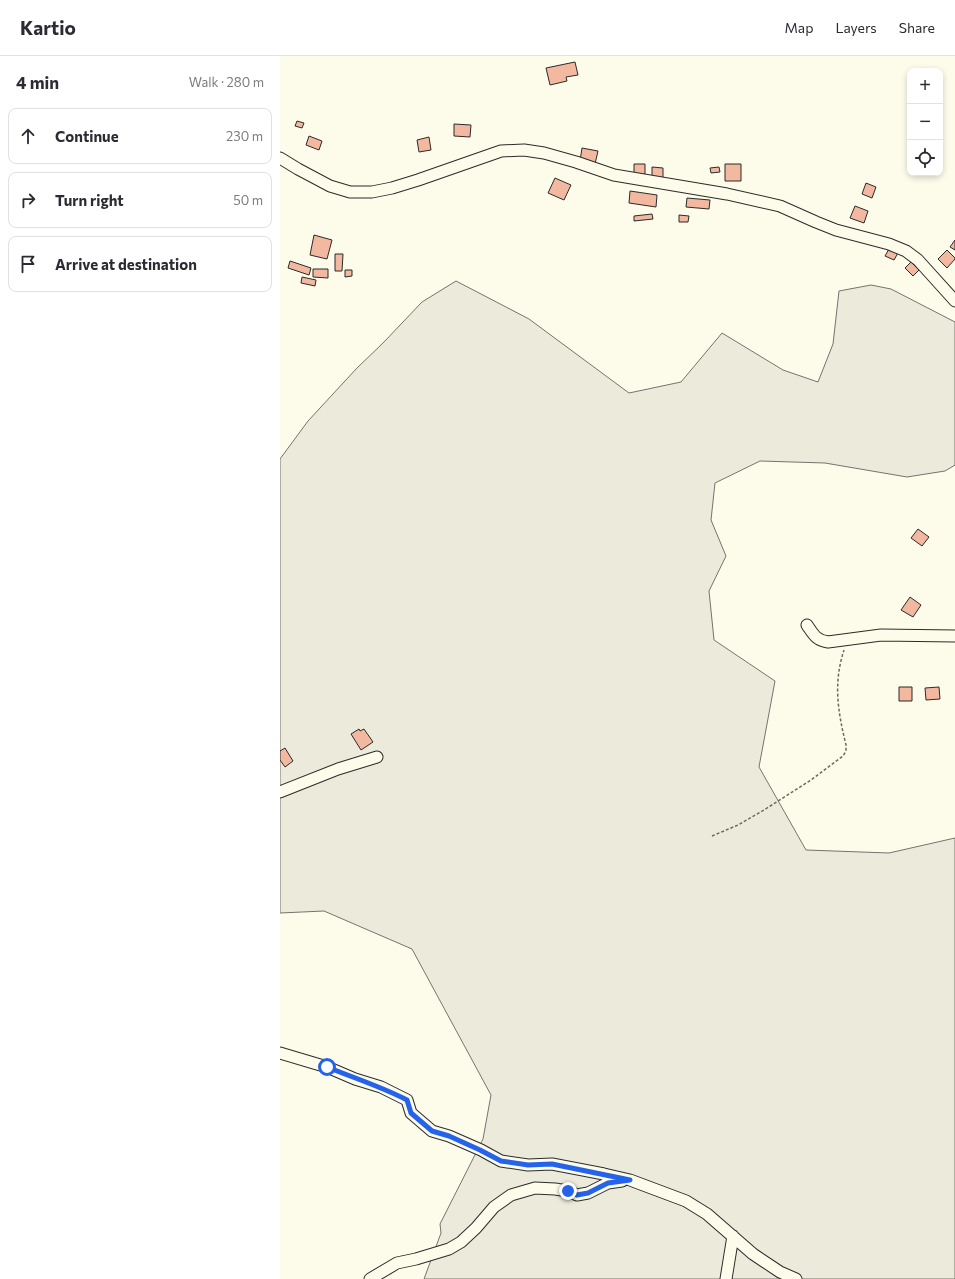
<!DOCTYPE html>
<html lang="en">
<head>
<meta charset="utf-8">
<style>
  :root { --surface:#fff; --page:#f7f7f7; --text:#2b2b33; --muted:#7c7c81; --line:#e1e1e2 }
  body { margin:0; font-family:Commissioner,sans-serif; background:var(--page); color:var(--text) }
  .controls { position:absolute; right:12px; top:12px; display:grid; overflow:hidden; border-radius:8px; box-shadow:0 2px 6px #0003 }
  .controls button { width:36px; height:36px; display:grid; place-items:center; padding:0; border:0; border-bottom:1px solid var(--line); background:var(--surface); color:var(--text); font:20px sans-serif }
  .stop { position:absolute; width:12px; height:12px; margin:-9px; border:3px solid #2563eb; border-radius:50%; background:#fff }
  .stop.end { background:#2563eb; border-color:#fff; box-shadow:0 1px 4px #0008 }
  .list { margin:0; padding:0; list-style:none }
  h2 { display:flex; justify-content:space-between; align-items:center; height:52px; margin:0; padding:0 16px; font-size:17px }
  h2 small { font-size:13px; font-weight:400; color:var(--muted) }
  .list li { display:grid; grid-template-columns:26px 1fr auto; gap:12px; align-items:center; box-sizing:border-box; height:56px; margin:0 8px 8px; padding:0 8px; border:1px solid var(--line); border-radius:8px }
  .list b { display:block; font-size:15px; white-space:nowrap }
  .list em { font-size:13px; font-style:normal; color:var(--muted) }
  .icon { flex:none; width:22px; height:22px; fill:none; stroke:currentColor; stroke-width:2; stroke-linecap:round; stroke-linejoin:round }
  .map { position:relative; flex:none; width:675px; height:1223px; overflow:hidden }
  header { display:flex; align-items:center; gap:24px; box-sizing:border-box; height:56px; padding:0 20px; background:var(--surface); border-bottom:1px solid var(--line) }
  header strong { font-size:19px }
  nav { display:flex; gap:22px; margin-inline-start:auto; font-size:14px }
  main { display:flex }
  aside { flex:1; background:var(--surface) }
  .map>svg:first-child { display:block }
  .green { fill:#ecebdb; stroke:#74746e }
  .building { fill:#f2b8a0; stroke:#2b2b2b }
  .lines { fill:none; stroke-linecap:round; stroke-linejoin:round }
  .minor-casing { stroke:#2b2b2b; stroke-width:13 }
  .path { stroke:#6a6964; stroke-width:1.5; stroke-dasharray:3 2; stroke-linecap:butt }
  .minor { stroke:#fdfbea; stroke-width:11 }
  .route { stroke:#2563eb; stroke-width:5 }
</style>
</head>
<body>
<header>
<strong>Kartio</strong>
<nav><a>Map</a><a>Layers</a><a>Share</a></nav>
</header>
<main>
<aside>
<h2>4 min<small>Walk · 280 m</small></h2>
<ul class="list">
<li><svg class="icon" aria-label="ahead" viewBox="0 0 24 24"><path d="M12 20V5M6 11l6-6 6 6"/></svg><div><b>Continue</b></div><em>230 m</em></li>
<li><svg class="icon" aria-label="right" viewBox="0 0 24 24"><path d="M7 20v-9h11M14 6l5 5-5 5"/></svg><div><b>Turn right</b></div><em>50 m</em></li>
<li><svg class="icon" aria-label="arrive" viewBox="0 0 24 24"><path d="M6 21V4h12l-3 4 3 4H6"/></svg><div><b>Arrive at destination</b></div></li>
</ul>
</aside>
<div class="map">
<svg width="675" height="1223" viewBox="0 0 675 1223">
  <rect width="100%" height="100%" fill="#fdfbea"/>
  <path class="green" d="M 176,225 L 249,263 L 349,337 L 401,326 L 442,277 L 503,314 L 538,326 L 553,288 L 559,235 L 591,229 L 611,233 L 675,266 L 675,409 L 665,415 L 627,421 L 545,407 L 480,405 L 435,427 L 431,464 L 446,500 L 429,535 L 434,584 L 495,625 L 479,711 L 526,794 L 609,797 L 675,782 L 675,1223 L 144,1223 L 161,1177 L 160,1168 L 203,1083 L 211,1039 L 132,893 L 44,855 L 0,857 L 0,403 L 28,365 L 77,312 L 103,287 L 142,246 Z"/>
  <path class="building" d="M 295,6 L 298,19 L 286,21 L 287,25 L 270,29 L 266,12 Z
    M 17,65 L 24,67 L 22,72 L 15,70 Z
    M 174,68 L 191,69 L 190,81 L 174,80 Z
    M 29,80 L 42,85 L 39,94 L 26,89 Z
    M 149,81 L 151,94 L 139,96 L 137,84 Z
    M 302,92 L 318,95 L 315,108 L 300,105 Z
    M 354,108 L 365,108 L 365,122 L 354,121 Z
    M 445,108 L 461,108 L 461,125 L 445,125 Z
    M 372,111 L 383,112 L 383,122 L 372,122 Z
    M 439,111 L 440,116 L 431,117 L 430,112 Z
    M 275,122 L 291,129 L 284,144 L 268,137 Z
    M 586,127 L 596,131 L 592,142 L 582,138 Z
    M 350,135 L 377,139 L 376,151 L 349,147 Z
    M 407,142 L 430,144 L 429,153 L 406,151 Z
    M 575,150 L 588,155 L 584,167 L 570,162 Z
    M 372,158 L 373,163 L 354,165 L 354,160 Z
    M 399,159 L 409,160 L 408,166 L 399,166 Z
    M 34,179 L 52,184 L 47,203 L 30,199 Z
    M 675,184 L 675,194 L 670,191 Z
    M 609,193 L 618,197 L 614,204 L 605,200 Z
    M 667,194 L 675,202 L 675,203 L 667,212 L 658,203 Z
    M 55,198 L 63,198 L 62,215 L 55,215 Z
    M 10,205 L 31,212 L 29,219 L 8,212 Z
    M 631,206 L 639,214 L 633,220 L 625,212 Z
    M 33,213 L 48,213 L 48,222 L 33,221 Z
    M 65,214 L 72,214 L 72,220 L 65,221 Z
    M 22,221 L 36,224 L 35,230 L 21,227 Z
    M 638,473 L 649,481 L 642,490 L 631,482 Z
    M 630,541 L 641,549 L 633,561 L 621,554 Z
    M 619,631 L 632,631 L 632,645 L 619,645 Z
    M 659,631 L 660,643 L 646,644 L 645,632 Z
    M 79,673 L 80,675 L 84,673 L 93,686 L 81,694 L 71,678 Z
    M 5,692 L 13,705 L 5,711 L 0,704 L 0,695 Z"/>
  <g class="lines">
    <g class="minor-casing">
      <path id="minor" d="M 0,102 L 18,113 L 50,130 L 70,136 L 92,136 L 112,132 L 138,124 L 221,95 L 244,94 L 264,97 L 296,106 L 334,119 L 447,138 L 500,150 L 536,166 L 556,174 L 609,188 L 626,195 L 638,204 L 675,245
        M 527,569 C 534,579 536,584 548,586 L 601,579 L 675,580
        M 0,736 L 58,713 L 97,701
        M 0,997 L 47,1011 L 75,1023 L 101,1031 L 127,1044 L 131,1057 L 152,1075 L 169,1080 L 201,1094 L 221,1105 L 248,1109 L 272,1108 L 324,1118 L 350,1124 L 406,1145 L 427,1158 L 473,1198 L 500,1216 L 516,1223
        M 90,1223 L 117,1207 L 136,1203 L 169,1193 L 181,1186 L 196,1172 L 214,1151 L 231,1139 L 255,1132 L 275,1133 L 288,1135 L 297,1139 L 308,1137 L 328,1127 L 342,1125
        M 446,1223 L 453,1180"/>
    </g>
    <path class="path" d="M 432,780 L 458,769 L 484,754 L 531,724 L 563,700 L 566,695 L 566,689 C 558,656 553,628 564,594"/>
    <use href="#minor" class="minor"/>
  </g>
  <g class="lines">
    <path class="route" d="M 47,1011 C 74,1022 102,1031 127,1044 L 131,1057 L 152,1075 L 169,1080 L 200,1094 L 221,1105 L 248,1109 L 272,1108 L 350,1124 L 328,1127 L 308,1137 L 297,1139 L 288,1135"/>
  </g>
</svg>
<div class="controls">
<button>+</button>
<button>−</button>
<button><svg class="icon" aria-label="locate" viewBox="0 0 24 24"><circle cx="12" cy="12" r="6"/><path d="M12 2v4M12 18v4M2 12h4M18 12h4"/></svg></button>
</div>
<div class="stop" style="left:47px;top:1011px"></div>
<div class="stop end" style="left:288px;top:1135px"></div>
</div>
</main>
</body>
</html>
